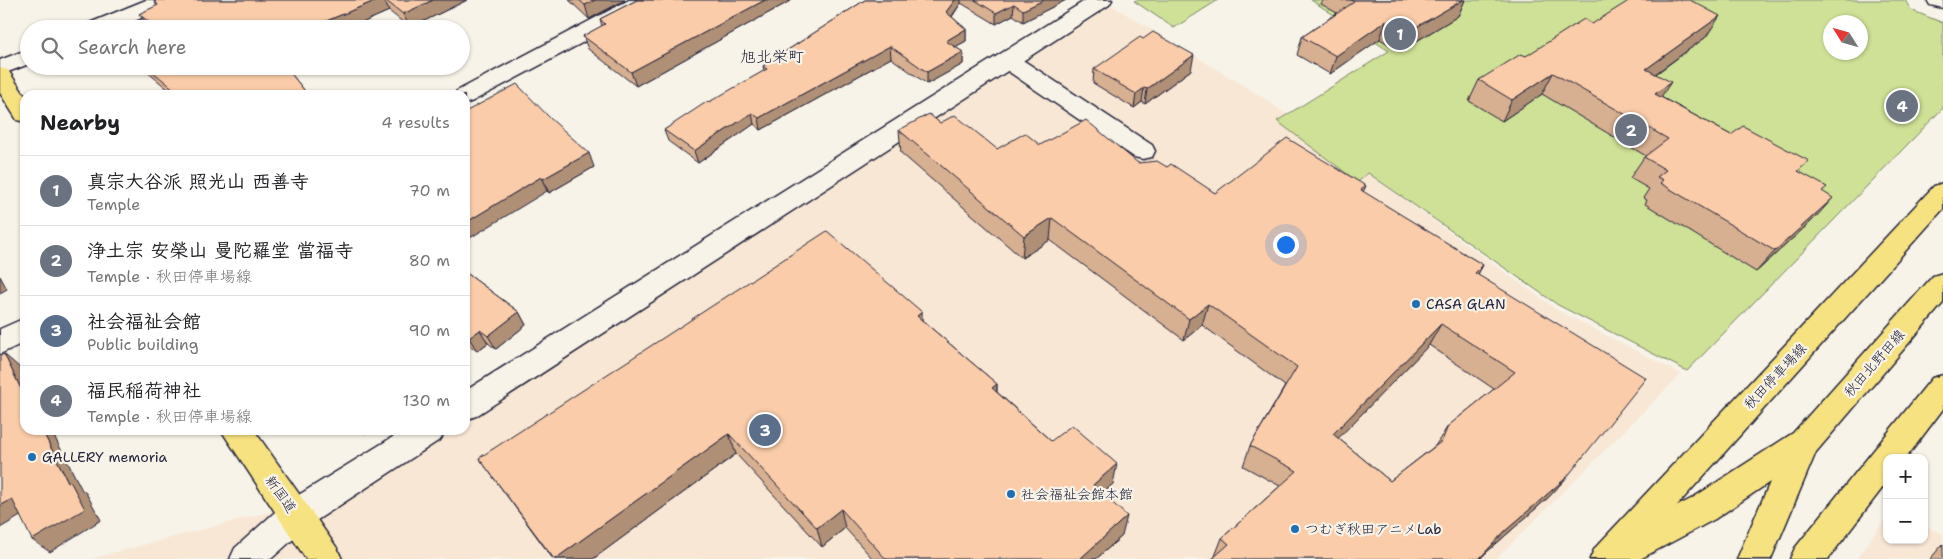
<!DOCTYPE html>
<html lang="en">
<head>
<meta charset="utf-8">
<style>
  :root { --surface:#fff; --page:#f2f2f2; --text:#202124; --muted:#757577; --line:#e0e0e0; --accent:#1f6fb2 }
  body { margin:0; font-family:"Shantell Sans","Klee One",sans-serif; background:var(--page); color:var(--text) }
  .controls { position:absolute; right:15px; bottom:15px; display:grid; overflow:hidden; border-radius:10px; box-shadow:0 1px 4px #0004 }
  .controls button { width:45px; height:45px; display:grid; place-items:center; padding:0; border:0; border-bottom:1px solid var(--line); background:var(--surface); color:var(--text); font:25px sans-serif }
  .compass { position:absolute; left:1823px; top:15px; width:45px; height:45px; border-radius:50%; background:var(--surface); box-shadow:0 1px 4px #0004; rotate:307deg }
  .you { position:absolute; left:1285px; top:244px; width:18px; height:18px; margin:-12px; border:4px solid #fff; border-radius:50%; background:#1a73e8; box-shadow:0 0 0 8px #1a73e833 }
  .badge { display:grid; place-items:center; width:32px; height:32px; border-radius:50%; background:var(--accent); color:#fff; font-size:16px; font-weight:700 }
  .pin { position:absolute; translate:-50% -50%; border:2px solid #fff; box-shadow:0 1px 5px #0006 }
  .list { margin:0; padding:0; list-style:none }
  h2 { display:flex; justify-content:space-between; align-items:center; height:65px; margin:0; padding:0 20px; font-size:21px }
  h2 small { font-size:16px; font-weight:400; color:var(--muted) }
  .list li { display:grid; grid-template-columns:32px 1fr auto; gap:15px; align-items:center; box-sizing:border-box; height:70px; padding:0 20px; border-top:1px solid var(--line) }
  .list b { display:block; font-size:19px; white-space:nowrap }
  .list p { margin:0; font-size:16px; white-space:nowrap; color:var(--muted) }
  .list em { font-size:16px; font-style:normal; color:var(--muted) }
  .icon { flex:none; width:28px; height:28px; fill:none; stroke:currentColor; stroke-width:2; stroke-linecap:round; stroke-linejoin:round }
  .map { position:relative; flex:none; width:1943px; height:559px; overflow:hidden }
  .search { position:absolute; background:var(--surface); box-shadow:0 1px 4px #0004; left:20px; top:20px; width:450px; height:55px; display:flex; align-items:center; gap:12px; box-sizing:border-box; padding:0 18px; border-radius:28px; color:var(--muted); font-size:19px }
  .panel { position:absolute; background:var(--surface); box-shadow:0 1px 4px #0004; left:20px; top:90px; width:450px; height:345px; border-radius:15px }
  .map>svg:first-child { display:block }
  .built { fill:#f8e7d5 }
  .green { fill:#cfe196; stroke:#788268; fill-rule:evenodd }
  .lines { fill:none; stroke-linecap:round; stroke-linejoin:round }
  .minor-casing { stroke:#22223b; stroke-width:3 }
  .tertiary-casing { stroke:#22223b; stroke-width:3 }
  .primary-casing { stroke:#22223b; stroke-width:3 }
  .motorway-casing { stroke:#22223b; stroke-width:3 }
  .minor { fill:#f7f3e8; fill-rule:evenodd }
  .tertiary { fill:#f7f3e8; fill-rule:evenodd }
  .primary { fill:#f7e281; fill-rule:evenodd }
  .motorway { fill:#f7e281; fill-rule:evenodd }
  .wall { fill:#d7af91; stroke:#22223b; fill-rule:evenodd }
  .shaded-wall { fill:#af8f76; stroke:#22223b }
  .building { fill:#facca9; stroke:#22223b; fill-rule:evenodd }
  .poi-dot { fill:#1f6fb2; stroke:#f7f3e8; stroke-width:2 }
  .labels { text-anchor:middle; stroke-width:4.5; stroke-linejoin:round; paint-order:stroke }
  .poi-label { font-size:14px; fill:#22223b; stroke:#f7f3e8; text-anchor:start }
  .street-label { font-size:14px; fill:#22223b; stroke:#f7f3e8 }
  .quarter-label { font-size:16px; fill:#22223b; stroke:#f7f3e8 }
</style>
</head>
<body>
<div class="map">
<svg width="1943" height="559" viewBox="0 0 1943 559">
  <rect width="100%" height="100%" fill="#f7f3e8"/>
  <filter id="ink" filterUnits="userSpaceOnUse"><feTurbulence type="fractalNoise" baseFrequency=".02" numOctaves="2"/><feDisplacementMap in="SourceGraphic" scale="10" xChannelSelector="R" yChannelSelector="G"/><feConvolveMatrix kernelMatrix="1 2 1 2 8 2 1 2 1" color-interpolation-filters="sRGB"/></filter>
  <g filter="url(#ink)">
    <path class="built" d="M 1108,3 L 1264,98 L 1557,310 L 1681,374 L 1496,559 L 90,559 L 371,485 L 455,430 L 465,430 L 465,423 Z
      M 1887,516 L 1887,540 L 1924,540 L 1924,526 L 1943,534 L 1943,559 L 1856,559 Z"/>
    <path class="green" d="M 1137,0 L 1218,0 L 1174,28 L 1134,1 Z
      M 1311,0 L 1905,0 L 1911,10 L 1943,23 L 1943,108 L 1687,371 L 1558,305 L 1368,173 L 1358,182 L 1277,121 L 1389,51 ZM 1830,22 L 1860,22 L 1860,52 L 1830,52 Z"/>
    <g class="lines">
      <g class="minor-casing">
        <path id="minor" d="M 629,0 L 656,0 L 653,5 L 473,101 L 465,104 L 465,95 L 454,95 L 457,91 Z
          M 1007,53 L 1015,55 L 1152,145 L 1155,151 L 1152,157 L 1143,159 L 1134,157 L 999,65 L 996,60 L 999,55 Z
          M 25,318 L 25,342 L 0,354 L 0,329 Z"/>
      </g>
      <g class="tertiary-casing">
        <path id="tertiary" d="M 146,0 L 176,0 L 173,5 L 115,29 L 84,29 L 87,24 Z
          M 1086,0 L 1112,0 L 1109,5 L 476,416 L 465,420 L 465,391 Z
          M 1927,0 L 1943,0 L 1943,8 L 1930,5 Z
          M 29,49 L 29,64 L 0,75 L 0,60 Z
          M 404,430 L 445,430 L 441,439 L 308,526 L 271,559 L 230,559 L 235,548 L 284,504 Z"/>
      </g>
      <g class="primary-casing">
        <path id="primary" d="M 0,68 L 8,70 L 25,96 L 25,122 L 17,120 L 0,93 Z
          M 1943,183 L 1943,209 L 1629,559 L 1590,559 L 1595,548 L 1934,186 Z
          M 1943,375 L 1943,409 L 1906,458 L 1887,458 L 1887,482 L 1828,559 L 1790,559 L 1795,548 L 1932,378 Z
          M 221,430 L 254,430 L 337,548 L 342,559 L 306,559 Z"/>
      </g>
      <g class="motorway-casing">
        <path id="motorway" d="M 1943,273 L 1943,303 L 1816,452 L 1771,559 L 1737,559 L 1770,482 L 1715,519 L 1640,559 L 1590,559 L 1595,548 L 1691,499 L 1793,433 L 1933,276 Z"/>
      </g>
      <use href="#minor" class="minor"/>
      <use href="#tertiary" class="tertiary"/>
      <use href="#primary" class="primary"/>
      <use href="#motorway" class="motorway"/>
    </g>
    <path class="wall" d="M 153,0 L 467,0 L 410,28 L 389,11 L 348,29 L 151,29 L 139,14 L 157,6 Z
      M 569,0 L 625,0 L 589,19 Z
      M 637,0 L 792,0 L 636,86 L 588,49 L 583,36 L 602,26 L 600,19 Z
      M 865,0 L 1066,0 L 1023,22 L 1013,15 L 996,24 L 961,3 L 952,17 L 966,29 L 966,41 L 955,47 L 963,52 L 963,64 L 927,84 L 891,58 L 761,130 L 754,124 L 698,163 L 668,141 L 664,130 L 764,71 L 763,66 Z
      M 1323,0 L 1465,0 L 1458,16 L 1400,51 L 1380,39 L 1330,74 L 1297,55 L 1302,37 L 1337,13 L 1321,4 Z
      M 1706,37 L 1656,74 L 1661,97 L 1731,135 L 1800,172 L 1823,192 L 1815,218 L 1756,272 L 1645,204 L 1647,200 L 1643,198 L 1649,189 L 1630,178 L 1644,157 L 1646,156 L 1542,94 L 1502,121 L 1469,101 L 1479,80 L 1526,56 Z
      M 140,66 L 285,66 L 308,95 L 175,95 Z
      M 1094,69 L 1191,70 L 1145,104 L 1142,102 L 1134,108 L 1093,83 Z
      M 465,112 L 594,167 L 549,193 Z
      M 940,123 L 997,149 L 1040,145 L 1138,163 L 1167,167 L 1215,193 L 1366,186 L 1363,192 L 1483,265 L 1478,274 L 1567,477 L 1550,496 L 1488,551 L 1480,559 L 1212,559 L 1215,556 L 1222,538 L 1280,486 L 1243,466 L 1250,446 L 1285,386 L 1202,325 L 1184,340 L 1050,240 L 1022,258 L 901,153 L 899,130 ZM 1429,345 L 1494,389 L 1448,426 L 1435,446 L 1390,481 L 1338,438 Z
      M 465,272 L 519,312 L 526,325 L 496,349 L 488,343 L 477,351 L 465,342 Z
      M 923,321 L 997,384 L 997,392 L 1051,441 L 1113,484 L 1102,494 L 1122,536 L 1096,559 L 873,559 L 845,528 L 822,547 L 736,454 L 593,559 L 553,559 L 479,458 Z
      M 1943,544 L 1943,559 L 1930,559 Z"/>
    <path class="shaded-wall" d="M 377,0 L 384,0 L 389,11 L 348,29 L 307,29 Z
      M 433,0 L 467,0 L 410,28 L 403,14 Z
      M 595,0 L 625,0 L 589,19 L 585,5 Z
      M 765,0 L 792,0 L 636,86 L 631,72 Z
      M 955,0 L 961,0 L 961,3 L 946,24 L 946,12 Z
      M 1044,0 L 1066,0 L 1023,22 L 1023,10 Z
      M 1463,0 L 1465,0 L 1458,16 L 1400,51 L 1406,33 Z
      M 1014,4 L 1013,15 L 996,24 L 996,13 Z
      M 1720,16 L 1706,37 L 1633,90 L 1646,69 Z
      M 1386,21 L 1380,39 L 1330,74 L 1336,56 Z
      M 966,29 L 966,41 L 946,52 L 946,41 Z
      M 890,46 L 891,58 L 761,130 L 759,118 Z
      M 963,52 L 963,64 L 927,84 L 927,72 Z
      M 1194,55 L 1191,70 L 1145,104 L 1147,89 Z
      M 1553,73 L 1542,94 L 1502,121 L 1512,100 Z
      M 1671,82 L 1657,103 L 1655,94 Z
      M 1144,88 L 1142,102 L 1134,108 L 1136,94 Z
      M 752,113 L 754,124 L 698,163 L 694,151 Z
      M 589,153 L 594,167 L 549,193 L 543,179 Z
      M 541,177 L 547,191 L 465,241 L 465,223 Z
      M 1833,198 L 1815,218 L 1756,272 L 1775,251 Z
      M 1052,218 L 1050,240 L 1022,258 L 1024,236 Z
      M 1483,265 L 1471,287 L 1475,273 Z
      M 0,276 L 7,289 L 0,293 Z
      M 1208,304 L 1202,325 L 1184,340 L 1189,319 Z
      M 519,312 L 526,325 L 496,349 L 488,336 Z
      M 922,312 L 923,334 L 917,316 Z
      M 1441,324 L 1429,345 L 1323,454 L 1333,434 Z
      M 480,330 L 488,343 L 477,351 L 469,338 Z
      M 4,354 L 19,367 L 25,378 L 25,397 Z
      M 997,384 L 996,405 L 992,388 Z
      M 42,430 L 51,430 L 82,490 L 86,493 L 101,520 L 50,552 L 32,540 L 68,482 Z
      M 363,430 L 368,430 L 366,434 Z
      M 729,434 L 736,454 L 593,559 L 555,559 Z
      M 1117,464 L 1113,484 L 1090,505 L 1093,485 Z
      M 1567,477 L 1550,496 L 1488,551 L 1480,559 L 1479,559 L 1504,532 Z
      M 12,499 L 29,511 L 0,528 L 0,506 Z
      M 841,509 L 845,528 L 822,547 L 817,528 Z
      M 1127,516 L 1122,536 L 1096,559 L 1080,559 Z"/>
    <path class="building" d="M 154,0 L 377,0 L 307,29 L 151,29 L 155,27 L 139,14 L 158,5 Z
      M 385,0 L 433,0 L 403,14 Z
      M 579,0 L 595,0 L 585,5 Z
      M 637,0 L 765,0 L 631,72 L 583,36 L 605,24 L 600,19 Z
      M 865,0 L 955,0 L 946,12 L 966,29 L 946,41 L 963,52 L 927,72 L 890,46 L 759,118 L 752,113 L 694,151 L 664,130 L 708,101 L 709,102 L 767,69 L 763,66 Z
      M 975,0 L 1044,0 L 1023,10 L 1014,4 L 996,13 Z
      M 1351,0 L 1463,0 L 1406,33 L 1386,21 L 1336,56 L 1302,37 L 1354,2 Z
      M 1630,0 L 1690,0 L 1720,16 L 1646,69 L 1671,82 L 1655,94 L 1731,135 L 1743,126 L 1809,161 L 1798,171 L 1827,187 L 1822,191 L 1833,198 L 1775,251 L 1660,183 L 1663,180 L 1657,177 L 1666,170 L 1644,157 L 1668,139 L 1553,73 L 1512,100 L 1479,80 L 1521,54 L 1526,56 L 1584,19 L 1592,24 Z
      M 1153,32 L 1194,55 L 1147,89 L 1144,88 L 1136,94 L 1094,69 L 1140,37 L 1143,39 Z
      M 146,66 L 285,66 L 308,95 L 181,95 Z
      M 517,84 L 551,119 L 589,153 L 543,179 L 541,177 L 465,223 L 465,112 Z
      M 929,114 L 940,123 L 955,115 L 997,149 L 1025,133 L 1040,145 L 1086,120 L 1138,163 L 1157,161 L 1167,167 L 1171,164 L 1215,193 L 1287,138 L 1366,186 L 1361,190 L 1483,265 L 1475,273 L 1646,378 L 1567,477 L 1504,532 L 1479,559 L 1212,559 L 1229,544 L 1222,538 L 1297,471 L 1250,446 L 1297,367 L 1208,304 L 1189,319 L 1052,218 L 1024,236 L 899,130 ZM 1441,324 L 1515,372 L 1448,426 L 1442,441 L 1390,481 L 1333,434 Z
      M 827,231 L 922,312 L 917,316 L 997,384 L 992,388 L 1051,441 L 1072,425 L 1117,464 L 1093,485 L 1127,516 L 1080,559 L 886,559 L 841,509 L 817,528 L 729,434 L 555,559 L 554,559 L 479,458 Z
      M 465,272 L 519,312 L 488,336 L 480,330 L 469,338 L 465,335 Z
      M 4,354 L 25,397 L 25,430 L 42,430 L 68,482 L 70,481 L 85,509 L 32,540 L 12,499 L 0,506 L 0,356 Z"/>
  </g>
  <g class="poi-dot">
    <circle cx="1416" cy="304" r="5"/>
    <circle cx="32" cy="457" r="5"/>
    <circle cx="1011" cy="494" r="5"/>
    <circle cx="1295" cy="529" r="5"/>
  </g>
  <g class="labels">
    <g class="poi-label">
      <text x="1426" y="309">CASA GLAN</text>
      <text x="42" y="462">GALLERY memoria</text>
      <text x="1021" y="499">社会福祉会館本館</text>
      <text x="1305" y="534">つむぎ秋田アニメLab</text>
    </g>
    <g class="street-label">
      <text transform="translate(1874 363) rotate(-49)" y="5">秋田北野田線</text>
      <text transform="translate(1775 376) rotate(-47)" y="5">秋田停車場線</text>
      <text transform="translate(281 494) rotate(55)" y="5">新国道</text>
    </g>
    <g class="quarter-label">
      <text x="772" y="62">旭北栄町</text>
    </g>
  </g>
</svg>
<div class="controls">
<button>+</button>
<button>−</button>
</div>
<svg class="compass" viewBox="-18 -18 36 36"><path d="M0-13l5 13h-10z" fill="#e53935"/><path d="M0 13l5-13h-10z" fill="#757577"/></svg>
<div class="you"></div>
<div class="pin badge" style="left:1400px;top:34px;background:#6b7280">1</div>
<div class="pin badge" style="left:1631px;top:130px;background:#6b7280">2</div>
<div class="pin badge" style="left:765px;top:430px;background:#5c6f8a">3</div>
<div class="pin badge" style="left:1902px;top:106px;background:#6b7280">4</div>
<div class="search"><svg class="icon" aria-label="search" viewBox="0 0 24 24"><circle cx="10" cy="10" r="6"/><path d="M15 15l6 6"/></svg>Search here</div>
<section class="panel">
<h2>Nearby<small>4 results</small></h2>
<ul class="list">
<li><span class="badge" style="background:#6b7280">1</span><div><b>真宗大谷派 照光山 西善寺</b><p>Temple</p></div><em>70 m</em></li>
<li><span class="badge" style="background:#6b7280">2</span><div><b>浄土宗 安榮山 曼陀羅堂 當福寺</b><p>Temple · 秋田停車場線</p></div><em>80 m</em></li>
<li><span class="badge" style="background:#5c6f8a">3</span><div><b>社会福祉会館</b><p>Public building</p></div><em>90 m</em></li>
<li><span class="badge" style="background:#6b7280">4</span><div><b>福民稲荷神社</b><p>Temple · 秋田停車場線</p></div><em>130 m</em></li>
</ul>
</section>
</div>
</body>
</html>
